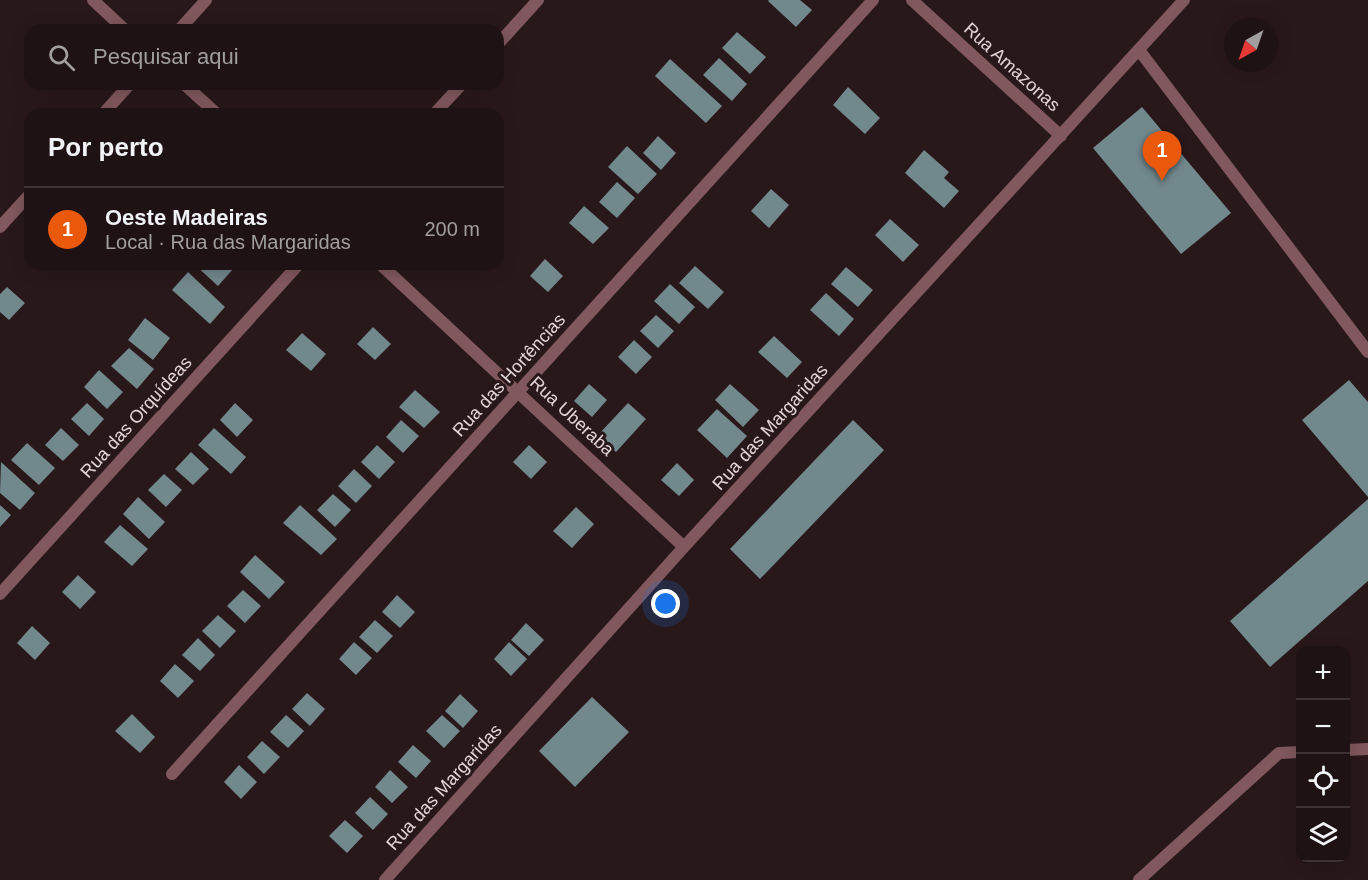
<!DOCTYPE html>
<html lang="pt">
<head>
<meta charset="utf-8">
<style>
  :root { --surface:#1f1214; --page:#2c2022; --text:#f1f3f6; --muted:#a19ea0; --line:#3c3234; --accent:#ea580c }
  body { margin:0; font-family:Arial,sans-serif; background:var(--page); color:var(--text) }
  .controls { position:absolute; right:18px; bottom:18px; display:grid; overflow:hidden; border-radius:12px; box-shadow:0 3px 15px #0003 }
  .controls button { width:54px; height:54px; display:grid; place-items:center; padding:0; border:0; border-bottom:2px solid var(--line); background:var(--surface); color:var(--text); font:30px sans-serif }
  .compass { position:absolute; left:1224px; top:18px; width:54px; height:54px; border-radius:50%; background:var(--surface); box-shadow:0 3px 15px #0003; rotate:220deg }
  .you { position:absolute; left:666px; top:604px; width:21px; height:21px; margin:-15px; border:4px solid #fff; border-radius:50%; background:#1a73e8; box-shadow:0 0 0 9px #1a73e833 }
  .badge { display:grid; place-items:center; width:39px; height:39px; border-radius:50%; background:var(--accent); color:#fff; font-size:20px; font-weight:700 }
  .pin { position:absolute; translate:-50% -50px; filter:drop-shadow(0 2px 3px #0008) }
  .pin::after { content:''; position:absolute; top:32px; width:21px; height:18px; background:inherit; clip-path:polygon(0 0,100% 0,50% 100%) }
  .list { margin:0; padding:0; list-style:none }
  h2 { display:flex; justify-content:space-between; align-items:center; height:78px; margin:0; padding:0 24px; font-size:26px }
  h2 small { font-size:20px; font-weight:400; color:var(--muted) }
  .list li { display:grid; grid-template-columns:39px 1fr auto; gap:18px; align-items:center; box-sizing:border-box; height:84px; padding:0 24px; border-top:2px solid var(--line) }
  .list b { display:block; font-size:22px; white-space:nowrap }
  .list p { margin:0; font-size:20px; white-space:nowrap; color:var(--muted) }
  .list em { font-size:20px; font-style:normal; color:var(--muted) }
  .icon { flex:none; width:33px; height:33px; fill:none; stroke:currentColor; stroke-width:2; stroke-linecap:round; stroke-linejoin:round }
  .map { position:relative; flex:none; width:1368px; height:880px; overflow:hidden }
  .search { position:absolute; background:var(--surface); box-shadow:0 3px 15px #0003; left:24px; top:24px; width:480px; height:66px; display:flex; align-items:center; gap:15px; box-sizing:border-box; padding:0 21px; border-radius:18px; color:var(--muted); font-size:22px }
  .panel { position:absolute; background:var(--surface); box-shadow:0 3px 15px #0003; left:24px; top:108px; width:480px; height:162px; border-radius:18px }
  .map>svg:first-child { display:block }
  .building { fill:#71888d }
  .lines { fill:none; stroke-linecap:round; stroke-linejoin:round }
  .street { stroke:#80585d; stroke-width:12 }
  .labels { text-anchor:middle; stroke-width:6; stroke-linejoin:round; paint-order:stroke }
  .street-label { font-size:18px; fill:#e2d5d7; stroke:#29181a }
</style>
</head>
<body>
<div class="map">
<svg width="1368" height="880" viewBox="0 0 1368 880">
  <rect width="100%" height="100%" fill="#29181a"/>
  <path class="building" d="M 769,0 L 800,0 L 812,10 L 796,27 L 768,1 Z
    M 737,32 L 766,57 L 750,74 L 722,48 Z
    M 719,58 L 747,84 L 732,101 L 703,75 Z
    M 670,59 L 722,106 L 706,123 L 655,76 Z
    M 848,87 L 880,118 L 865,134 L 833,105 Z
    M 1142,107 L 1231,213 L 1181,254 L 1093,148 Z
    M 658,136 L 676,153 L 661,170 L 643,153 Z
    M 627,146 L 657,174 L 638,194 L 608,167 Z
    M 924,150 L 949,172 L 944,178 L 959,191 L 944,208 L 905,173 Z
    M 617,182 L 635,198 L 617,218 L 599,202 Z
    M 771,189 L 789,205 L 769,228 L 751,211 Z
    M 584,206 L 609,228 L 593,244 L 569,223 Z
    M 890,219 L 919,245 L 903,262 L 875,235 Z
    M 545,259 L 563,276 L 548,292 L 530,276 Z
    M 194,264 L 227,264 L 233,269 L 218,286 Z
    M 695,266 L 724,292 L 708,309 L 679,283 Z
    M 846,267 L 873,290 L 858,307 L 831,284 Z
    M 188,272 L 225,307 L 210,324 L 172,290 Z
    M 670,284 L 695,307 L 679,324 L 654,301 Z
    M 7,287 L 25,303 L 9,320 L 0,312 L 0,294 Z
    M 826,293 L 854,319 L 839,336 L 810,310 Z
    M 656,315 L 674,331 L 658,348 L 640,331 Z
    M 145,318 L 170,338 L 153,360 L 128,340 Z
    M 373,327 L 391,344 L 375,360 L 357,344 Z
    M 302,333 L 326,354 L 311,371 L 286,350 Z
    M 774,336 L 802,362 L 787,378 L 758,352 Z
    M 634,340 L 652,357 L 636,374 L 618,357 Z
    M 129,348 L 154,369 L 137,389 L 111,366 Z
    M 99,370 L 123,392 L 107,409 L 84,387 Z
    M 1349,380 L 1368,402 L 1368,497 L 1302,420 Z
    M 589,384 L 607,400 L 592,417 L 574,401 Z
    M 730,384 L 759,410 L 743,427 L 715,400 Z
    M 415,390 L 440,412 L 424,428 L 399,407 Z
    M 87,403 L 104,419 L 89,436 L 71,419 Z
    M 235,403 L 253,420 L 237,437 L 220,420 Z
    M 628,403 L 646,419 L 616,452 L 598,435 Z
    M 717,409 L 747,436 L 727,458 L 697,430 Z
    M 401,420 L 419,436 L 403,453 L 386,437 Z
    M 853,420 L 884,450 L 760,579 L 730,549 Z
    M 61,428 L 79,445 L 63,461 L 45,445 Z
    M 214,428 L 246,457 L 231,474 L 198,445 Z
    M 27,443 L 55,468 L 39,485 L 11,460 Z
    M 377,445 L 395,462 L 379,479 L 361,462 Z
    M 529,445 L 547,462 L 531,479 L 513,462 Z
    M 191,452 L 209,469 L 193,485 L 175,469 Z
    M 1,462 L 35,493 L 20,510 L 0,493 Z
    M 677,463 L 694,480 L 679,496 L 661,480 Z
    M 354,469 L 372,486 L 356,503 L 338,486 Z
    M 164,474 L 182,490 L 166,507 L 148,490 Z
    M 333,494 L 351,510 L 335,527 L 317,510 Z
    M 138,497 L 165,522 L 149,539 L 123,514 Z
    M 1368,499 L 1368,581 L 1270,667 L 1230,621 Z
    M 0,505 L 11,515 L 0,527 Z
    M 300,505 L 337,539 L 321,555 L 283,523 Z
    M 576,507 L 594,524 L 572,548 L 553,531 Z
    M 120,525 L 148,549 L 132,566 L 104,542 Z
    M 255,555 L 285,582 L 269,599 L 240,572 Z
    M 78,575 L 96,592 L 80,609 L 62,592 Z
    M 243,590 L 261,606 L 245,623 L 227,606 Z
    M 397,595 L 415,612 L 400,628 L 382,612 Z
    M 218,615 L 236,631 L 220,648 L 202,631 Z
    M 375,620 L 393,636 L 377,653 L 359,637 Z
    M 526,623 L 544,640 L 529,656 L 511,640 Z
    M 32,626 L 50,643 L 35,660 L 17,643 Z
    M 198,638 L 215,655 L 200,671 L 182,655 Z
    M 354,642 L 372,658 L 356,675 L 339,659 Z
    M 509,642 L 527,659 L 511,676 L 494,659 Z
    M 175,664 L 194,681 L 178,698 L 160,681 Z
    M 307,693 L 325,709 L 310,726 L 292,709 Z
    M 460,694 L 478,711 L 463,728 L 445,711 Z
    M 592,697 L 629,732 L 575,787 L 539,751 Z
    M 132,714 L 155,737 L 140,753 L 115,731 Z
    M 286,715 L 304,731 L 288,748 L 270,732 Z
    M 442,715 L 460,731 L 444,748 L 426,731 Z
    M 262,741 L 280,757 L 264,774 L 247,757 Z
    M 413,745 L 431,761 L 416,778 L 398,762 Z
    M 239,765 L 257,782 L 241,799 L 224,782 Z
    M 390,770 L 408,787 L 392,803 L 375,787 Z
    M 370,797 L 388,814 L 373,830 L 355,813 Z
    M 345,820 L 363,836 L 347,853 L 329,836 Z"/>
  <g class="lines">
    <path class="street" d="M 93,0 L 125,30
      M 912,0 L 1061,136
      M 179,30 L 206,0
      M 498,44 L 538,0
      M 1139,50 L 1368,352
      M 184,84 L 217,114
      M 103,114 L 130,84
      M 434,114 L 462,84
      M 0,227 L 30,194
      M 380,264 L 684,547
      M 0,594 L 299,264
      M 1346,750 L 1368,749
      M 172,774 L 873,0
      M 385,880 L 684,547 L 1184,0
      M 1139,880 L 1279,753 L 1300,752"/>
  </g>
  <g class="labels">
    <g class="street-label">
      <text transform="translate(1012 67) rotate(42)" y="6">Rua Amazonas</text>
      <text transform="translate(509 375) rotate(-48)" y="6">Rua das Hortências</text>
      <text transform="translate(572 416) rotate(43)" y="6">Rua Uberaba</text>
      <text transform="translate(136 417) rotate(-48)" y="6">Rua das Orquídeas</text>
      <text transform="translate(770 427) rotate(-48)" y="6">Rua das Margaridas</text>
      <text transform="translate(444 787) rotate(-48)" y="6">Rua das Margaridas</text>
    </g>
  </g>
</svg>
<div class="controls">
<button>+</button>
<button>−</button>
<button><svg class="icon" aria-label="locate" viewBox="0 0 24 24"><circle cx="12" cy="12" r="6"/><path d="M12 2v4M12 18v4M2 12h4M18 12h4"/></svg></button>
<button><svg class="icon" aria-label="layers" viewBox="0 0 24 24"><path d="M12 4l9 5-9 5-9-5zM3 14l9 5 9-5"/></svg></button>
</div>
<svg class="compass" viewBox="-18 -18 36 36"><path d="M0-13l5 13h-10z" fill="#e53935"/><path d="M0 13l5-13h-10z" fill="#a19ea0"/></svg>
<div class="you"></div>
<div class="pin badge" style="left:1162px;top:181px">1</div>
<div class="search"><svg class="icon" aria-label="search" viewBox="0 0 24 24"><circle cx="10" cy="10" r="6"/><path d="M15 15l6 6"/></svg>Pesquisar aqui</div>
<section class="panel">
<h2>Por perto<small></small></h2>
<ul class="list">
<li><span class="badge">1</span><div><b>Oeste Madeiras</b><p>Local · Rua das Margaridas</p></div><em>200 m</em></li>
</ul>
</section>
</div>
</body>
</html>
